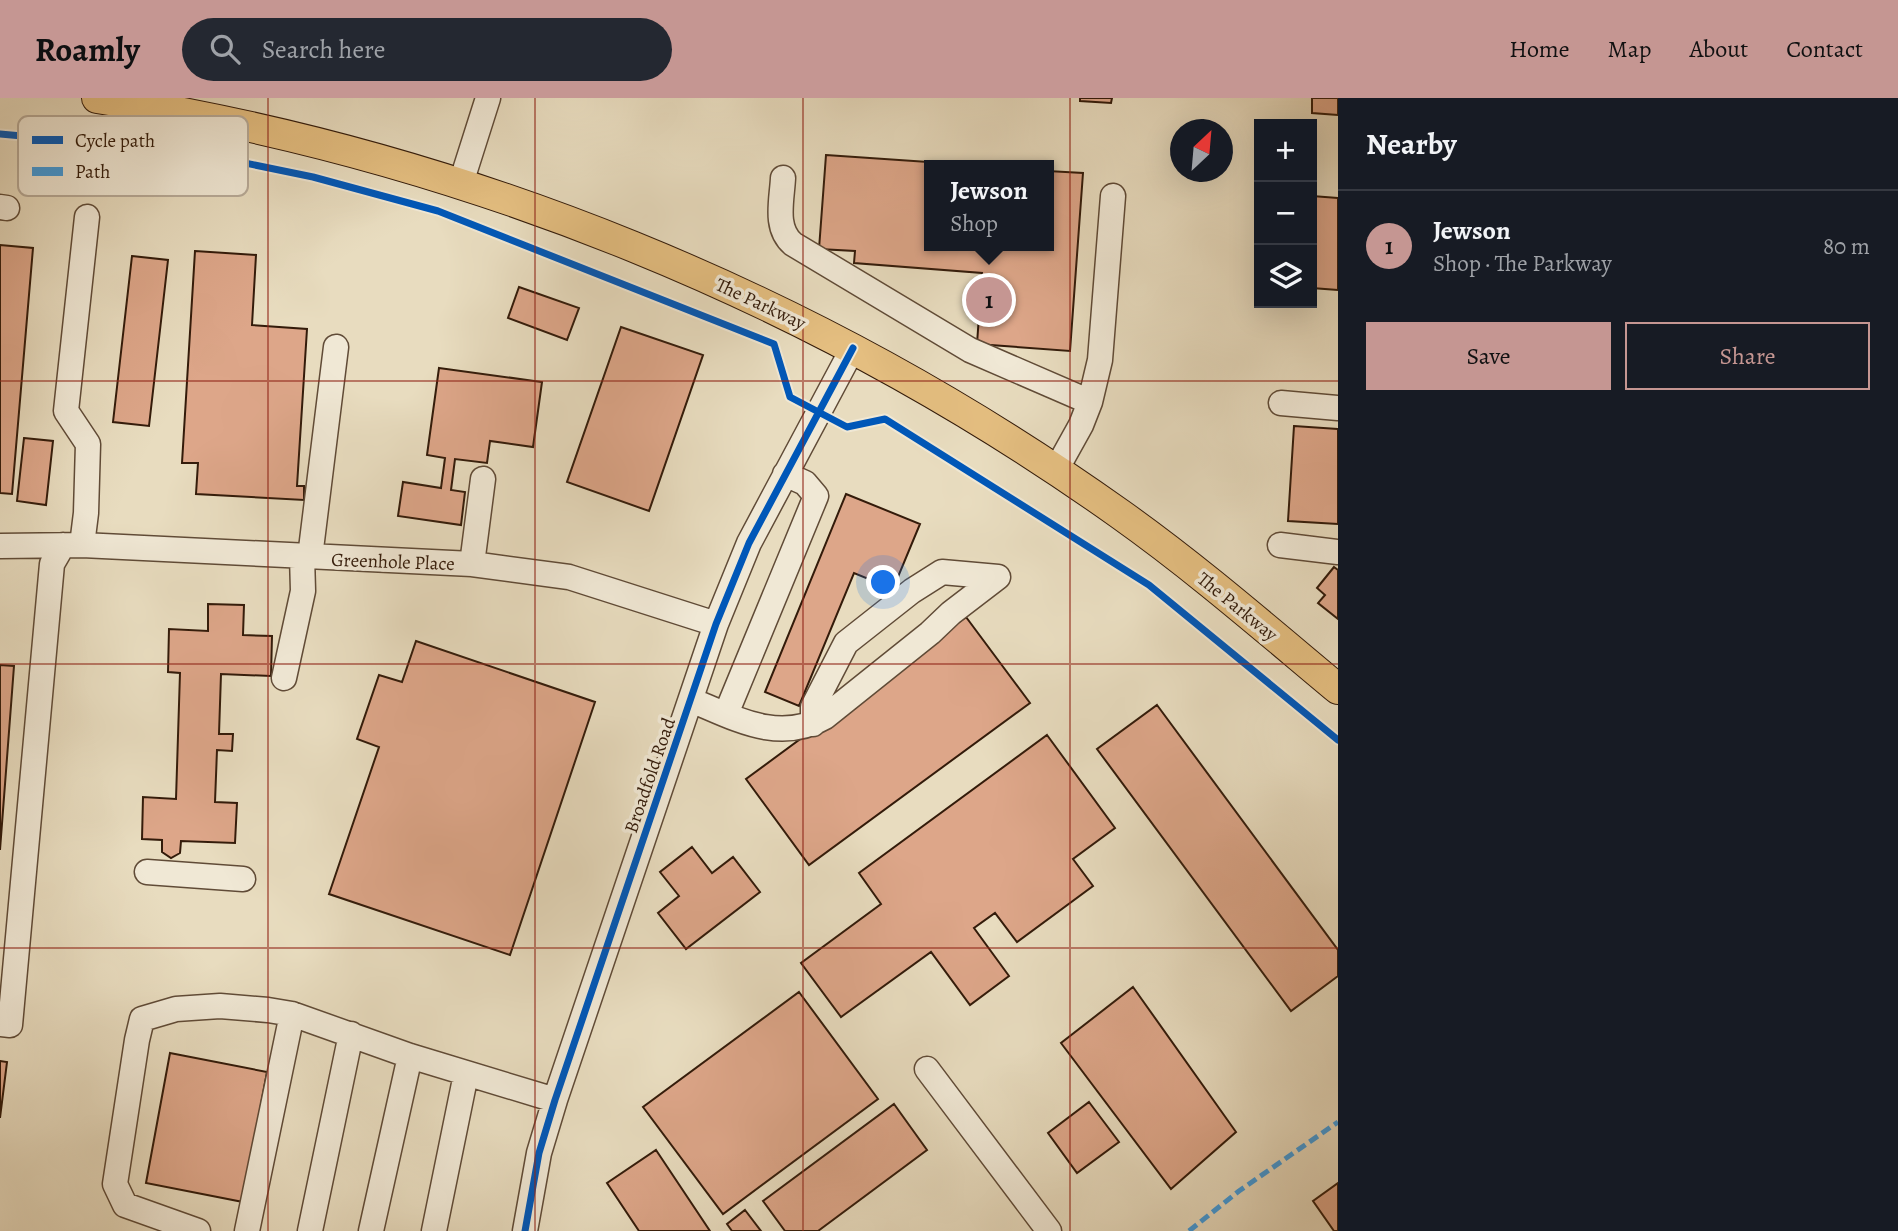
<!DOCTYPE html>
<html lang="en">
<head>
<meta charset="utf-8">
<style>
  :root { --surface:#171b24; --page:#242831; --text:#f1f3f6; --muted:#9ea1a6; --line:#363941; --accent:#c59692 }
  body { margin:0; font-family:Alegreya,serif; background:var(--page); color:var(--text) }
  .controls { position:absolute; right:21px; top:21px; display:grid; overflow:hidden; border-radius:0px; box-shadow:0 7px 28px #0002 }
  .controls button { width:63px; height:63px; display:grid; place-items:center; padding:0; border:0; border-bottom:2px solid var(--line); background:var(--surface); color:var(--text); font:35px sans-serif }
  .compass { position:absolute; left:1170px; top:21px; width:63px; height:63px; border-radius:50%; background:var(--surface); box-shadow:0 7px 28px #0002; rotate:26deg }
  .you { position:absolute; left:884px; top:485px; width:24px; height:24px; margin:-18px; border:5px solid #fff; border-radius:50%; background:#1a73e8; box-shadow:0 0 0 10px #1a73e833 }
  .badge { display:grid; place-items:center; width:46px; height:46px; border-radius:50%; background:var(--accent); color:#111; font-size:23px; font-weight:700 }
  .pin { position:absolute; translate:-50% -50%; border:4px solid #fff; box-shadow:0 2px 7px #0006 }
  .popup { position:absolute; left:924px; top:62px; width:130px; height:91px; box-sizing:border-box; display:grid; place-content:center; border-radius:0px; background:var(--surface); filter:drop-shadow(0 2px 5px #0005); font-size:23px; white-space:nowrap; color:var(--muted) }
  .popup b { font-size:26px; color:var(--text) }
  .popup::after { content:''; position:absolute; left:50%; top:100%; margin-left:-14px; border:14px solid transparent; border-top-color:var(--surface) }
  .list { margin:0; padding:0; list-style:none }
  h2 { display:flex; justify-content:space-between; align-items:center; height:91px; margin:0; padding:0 28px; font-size:30px }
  h2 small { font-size:23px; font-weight:400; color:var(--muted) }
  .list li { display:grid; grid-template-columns:46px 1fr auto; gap:21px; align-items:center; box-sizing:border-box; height:112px; padding:0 28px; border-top:2px solid var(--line) }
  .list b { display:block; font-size:26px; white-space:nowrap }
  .list p { margin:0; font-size:23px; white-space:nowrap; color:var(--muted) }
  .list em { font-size:23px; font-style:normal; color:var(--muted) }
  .actions { display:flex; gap:14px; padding:21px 28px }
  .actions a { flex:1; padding:16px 0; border:2px solid var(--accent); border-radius:0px; text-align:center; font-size:24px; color:var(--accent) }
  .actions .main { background:var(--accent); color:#111 }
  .icon { flex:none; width:38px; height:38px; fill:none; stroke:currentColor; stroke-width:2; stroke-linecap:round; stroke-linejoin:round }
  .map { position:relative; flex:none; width:1338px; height:1133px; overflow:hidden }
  header { display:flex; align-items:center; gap:42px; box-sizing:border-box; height:98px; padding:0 35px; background:var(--accent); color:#111 }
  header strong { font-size:33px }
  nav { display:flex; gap:38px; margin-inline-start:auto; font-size:24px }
  .search { width:490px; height:63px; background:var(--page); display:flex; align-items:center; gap:18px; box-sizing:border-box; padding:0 24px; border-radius:38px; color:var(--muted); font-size:26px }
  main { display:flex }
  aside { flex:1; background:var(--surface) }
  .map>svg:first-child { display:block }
  .building { fill:#dda689; stroke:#331b0a; stroke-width:2 }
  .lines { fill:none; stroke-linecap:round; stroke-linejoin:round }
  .minor-casing { stroke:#604b37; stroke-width:27 }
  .major-casing { stroke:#331b0a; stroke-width:32 }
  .minor { stroke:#f0e8d5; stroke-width:24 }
  .major { stroke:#e4be80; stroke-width:30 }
  .quiet { stroke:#3e9bde; stroke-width:5; stroke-dasharray:10 5; stroke-linecap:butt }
  .cycleway-casing { stroke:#f0e8d5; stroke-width:11 }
  .cycleway { stroke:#0057b8; stroke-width:7 }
  .grid { fill:none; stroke:#8f2418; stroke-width:2; stroke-opacity:0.55 }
  .labels { text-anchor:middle; stroke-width:7; stroke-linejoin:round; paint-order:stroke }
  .street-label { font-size:19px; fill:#331b0a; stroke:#f0e8d5 }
  .key { fill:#f0e8d5; stroke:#b7aa98; stroke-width:2 }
  .key-label { font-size:19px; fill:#331b0a }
</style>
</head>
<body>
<header>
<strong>Roamly</strong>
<div class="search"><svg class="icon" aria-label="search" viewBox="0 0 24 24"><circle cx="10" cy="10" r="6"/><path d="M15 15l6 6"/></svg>Search here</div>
<nav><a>Home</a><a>Map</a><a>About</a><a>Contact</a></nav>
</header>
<main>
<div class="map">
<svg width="1338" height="1133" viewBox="0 0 1338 1133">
  <rect width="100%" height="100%" fill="#e8dcbf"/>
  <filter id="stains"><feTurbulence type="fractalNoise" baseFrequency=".00286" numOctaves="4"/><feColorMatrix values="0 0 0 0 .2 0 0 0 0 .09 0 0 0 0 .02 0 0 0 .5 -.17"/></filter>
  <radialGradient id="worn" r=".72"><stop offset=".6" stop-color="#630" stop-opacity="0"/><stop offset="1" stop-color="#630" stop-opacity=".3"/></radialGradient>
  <path class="building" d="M 1080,0 L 1112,0 L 1111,5 L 1080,3 Z
    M 1312,0 L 1338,0 L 1338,17 L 1312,15 Z
    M 826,57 L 972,67 L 930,67 L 930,148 L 1048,148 L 1048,73 L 1083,75 L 1070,253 L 977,246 L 982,175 L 854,165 L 855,153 L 819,151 Z
    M 1312,98 L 1338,100 L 1338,192 L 1312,190 Z
    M 0,147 L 33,150 L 12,396 L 0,395 Z
    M 195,153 L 256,157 L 252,227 L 307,231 L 297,388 L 304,388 L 304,402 L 196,396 L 198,365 L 182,365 Z
    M 132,158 L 168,162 L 149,328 L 113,324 Z
    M 519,189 L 579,210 L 567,242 L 508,220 Z
    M 621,229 L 703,257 L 649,413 L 567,384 Z
    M 439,270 L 542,284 L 533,349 L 490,343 L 487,365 L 455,361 L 451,392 L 465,394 L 461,427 L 398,418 L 403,384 L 441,390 L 445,360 L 427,357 Z
    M 1294,328 L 1338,331 L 1338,426 L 1288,423 Z
    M 24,340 L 53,343 L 46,407 L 17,403 Z
    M 846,396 L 920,426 L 893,491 L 854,475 L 799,608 L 765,594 Z
    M 1334,469 L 1338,472 L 1338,521 L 1318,505 L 1325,497 L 1317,490 Z
    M 208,506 L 244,507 L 243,537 L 272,538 L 271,578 L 221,576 L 219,636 L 233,636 L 232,653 L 217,652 L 215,704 L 237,705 L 235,745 L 181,743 L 180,755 L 171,760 L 162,754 L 162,742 L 142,741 L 143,699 L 176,701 L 180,575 L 168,574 L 169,531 L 208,533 Z
    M 966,519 L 1030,605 L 809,767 L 746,681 Z
    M 416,543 L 595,604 L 510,857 L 329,796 L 379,649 L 357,641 L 379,577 L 402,584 Z
    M 0,567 L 14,568 L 0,752 Z
    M 1157,607 L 1338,852 L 1338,878 L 1291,913 L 1097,651 Z
    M 1047,637 L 1115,730 L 1073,761 L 1093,788 L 1017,844 L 995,815 L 974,830 L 1009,878 L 970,907 L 931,854 L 841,919 L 801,865 L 881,806 L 859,775 Z
    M 692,749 L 712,775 L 733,759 L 760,794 L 686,851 L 658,815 L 679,798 L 660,774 Z
    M 1133,889 L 1236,1034 L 1171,1091 L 1061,945 Z
    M 799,894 L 878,1001 L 723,1116 L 643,1009 Z
    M 170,955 L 267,974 L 243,1104 L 146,1085 Z
    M 0,963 L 7,964 L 0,1020 Z
    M 1089,1004 L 1119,1044 L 1077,1075 L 1048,1035 Z
    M 894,1006 L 927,1052 L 818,1133 L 785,1133 L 763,1103 Z
    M 656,1052 L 710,1133 L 639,1133 L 607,1085 Z
    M 1338,1085 L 1338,1133 L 1334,1133 L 1313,1103 Z
    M 745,1112 L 761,1133 L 732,1133 L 727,1126 Z"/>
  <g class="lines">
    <g class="minor-casing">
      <path id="minor" d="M 783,80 C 782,102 774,130 793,146 L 970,252 L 1090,304
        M 461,85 L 488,0
        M 0,109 L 7,110
        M 1281,305 L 1338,310
        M 1056,372 L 1081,327 L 1090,304 L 1100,262 L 1113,98
        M 82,447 L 86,415 L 88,346 L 66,313 L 87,119
        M 1280,447 L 1338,454
        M 0,448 L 82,447 L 472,466 L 569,479 L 716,526
        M 310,459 L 336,249
        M 472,466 L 483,381
        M 284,580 L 303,493 L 302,458
        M 691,602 C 735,620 779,646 825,619 L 930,535 L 951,515 L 998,479 L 942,474 L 912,493 L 846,545 L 813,609 L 813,626
        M 726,616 L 816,398 L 805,385 L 785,376
        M 147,774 L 243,781
        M 0,926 L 10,927 L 52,466 L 63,447
        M 927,971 L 1049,1133
        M 198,1133 L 125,1107 L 115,1086 L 137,942 L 142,921 L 176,911 L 220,908 L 268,912 L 292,916 L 410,958 L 555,1002
        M 247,1133 L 292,916
        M 310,1133 L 351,936
        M 371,1133 L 410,958
        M 434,1133 L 466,976
        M 525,1133 L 539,1055 L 555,1002 L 716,526 L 749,445 L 853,250"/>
    </g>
    <g class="major-casing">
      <path id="major" d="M 97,0 C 464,57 817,200 1120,416 C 1196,470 1266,531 1338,591"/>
    </g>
    <use href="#minor" class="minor"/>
    <use href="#major" class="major"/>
    <path class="quiet" d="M 1189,1133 L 1239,1093 L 1338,1024"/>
    <g class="cycleway-casing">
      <path id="cycleway" d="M 0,36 L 187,53 L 313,79 L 438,113 L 774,246 L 790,299 L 847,329 L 885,321 L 1149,487 L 1338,642
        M 525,1133 L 539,1055 L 555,1002 L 716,526 L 749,445 L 853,250"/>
    </g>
    <use href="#cycleway" class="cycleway"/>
  </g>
  <path class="grid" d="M 268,0 L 268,1133M 535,0 L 535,1133M 803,0 L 803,1133M 1070,0 L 1070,1133M 0,283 L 1338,283M 0,566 L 1338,566M 0,850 L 1338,850"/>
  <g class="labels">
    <g class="street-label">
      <text transform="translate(761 205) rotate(25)" y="7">The Parkway</text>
      <text transform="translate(393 463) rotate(2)" y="7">Greenhole Place</text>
      <text transform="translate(1238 508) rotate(39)" y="7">The Parkway</text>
      <text transform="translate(649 677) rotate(-71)" y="7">Broadfold Road</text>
    </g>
  </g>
  <rect x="18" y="18" width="230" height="80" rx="10" class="key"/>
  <rect x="32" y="38" width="31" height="8" fill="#0057b8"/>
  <rect x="32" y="69" width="31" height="9" fill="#3e9bde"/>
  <g class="key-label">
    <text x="75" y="49">Cycle path</text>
    <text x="75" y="80">Path</text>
  </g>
  <rect width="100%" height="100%" filter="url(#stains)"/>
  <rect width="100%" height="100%" fill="url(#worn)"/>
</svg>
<div class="controls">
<button>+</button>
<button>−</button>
<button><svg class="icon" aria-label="layers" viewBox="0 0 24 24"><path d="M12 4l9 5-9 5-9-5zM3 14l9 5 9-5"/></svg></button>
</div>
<svg class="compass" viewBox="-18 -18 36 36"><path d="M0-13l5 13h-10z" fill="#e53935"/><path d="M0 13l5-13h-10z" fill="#9ea1a6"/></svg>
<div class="you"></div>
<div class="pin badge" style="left:989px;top:202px">1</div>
<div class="popup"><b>Jewson</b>Shop</div>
</div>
<aside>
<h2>Nearby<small></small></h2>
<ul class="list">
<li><span class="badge">1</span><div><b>Jewson</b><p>Shop · The Parkway</p></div><em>80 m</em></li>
</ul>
<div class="actions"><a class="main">Save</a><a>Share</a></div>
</aside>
</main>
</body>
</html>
